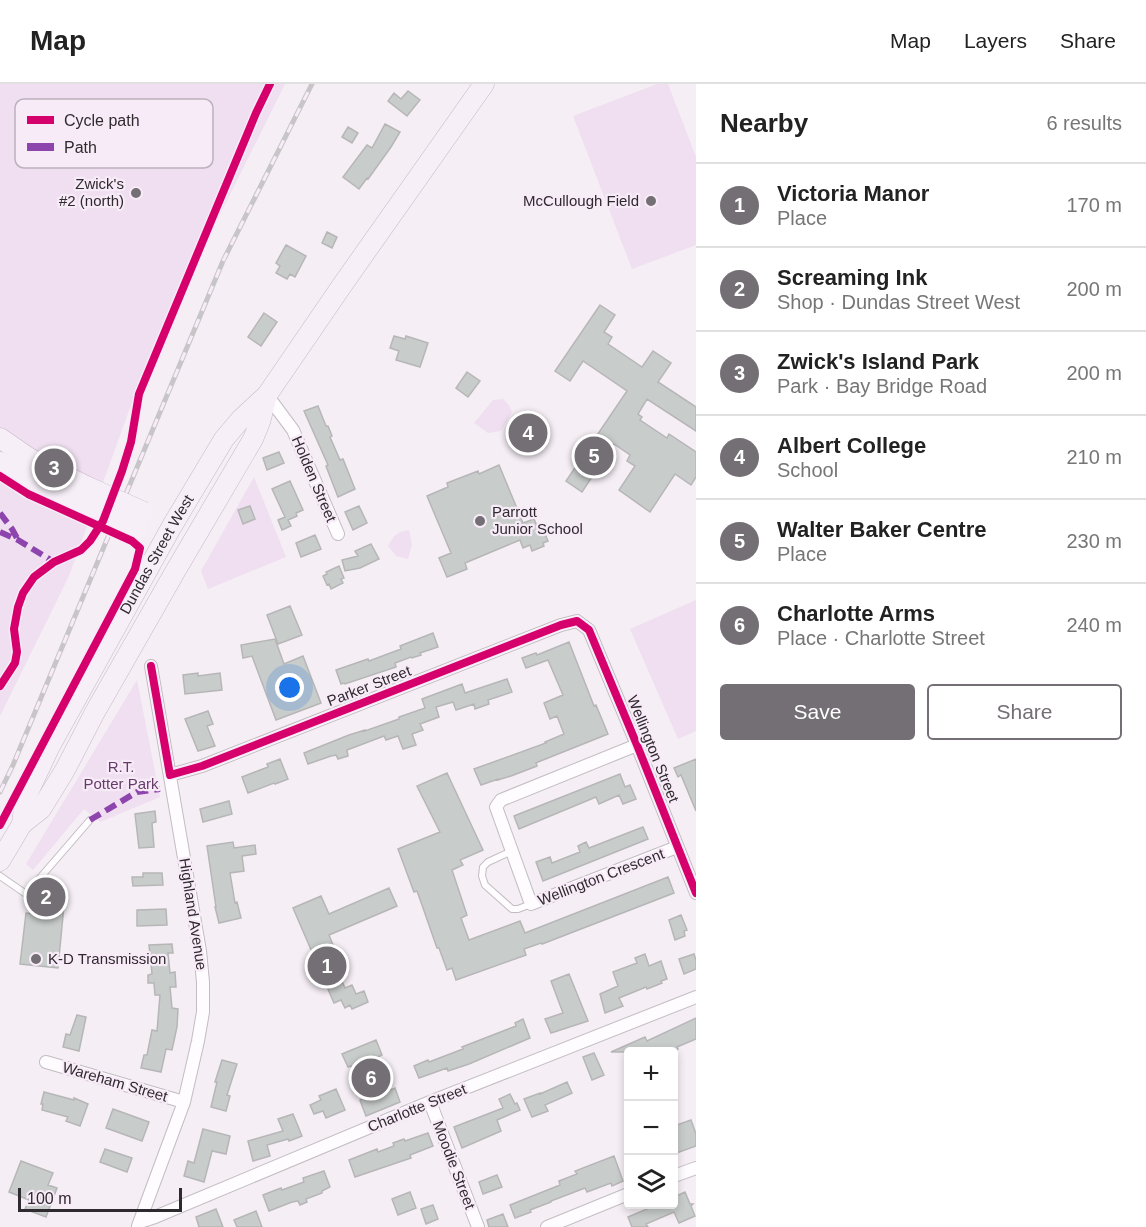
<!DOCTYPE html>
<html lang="en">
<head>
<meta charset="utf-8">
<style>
  :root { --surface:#fff; --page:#f2f2f2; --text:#222; --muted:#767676; --line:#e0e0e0; --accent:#746f74 }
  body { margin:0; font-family:Helvetica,sans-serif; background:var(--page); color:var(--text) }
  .controls { position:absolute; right:18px; bottom:18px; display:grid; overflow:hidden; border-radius:6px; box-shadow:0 3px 9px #0003 }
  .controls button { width:54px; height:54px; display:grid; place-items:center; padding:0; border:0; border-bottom:2px solid var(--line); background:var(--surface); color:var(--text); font:30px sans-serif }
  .scale { position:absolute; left:18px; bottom:15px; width:164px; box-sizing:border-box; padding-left:6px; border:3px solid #2f2a2f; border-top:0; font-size:16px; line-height:21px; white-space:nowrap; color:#2f2a2f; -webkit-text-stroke:4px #f8ebf8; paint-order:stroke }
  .you { position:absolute; left:290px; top:604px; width:21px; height:21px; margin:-15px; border:4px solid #fff; border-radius:50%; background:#1a73e8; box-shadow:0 0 0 9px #1a73e833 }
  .badge { display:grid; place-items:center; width:39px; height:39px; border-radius:50%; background:var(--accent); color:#fff; font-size:20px; font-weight:700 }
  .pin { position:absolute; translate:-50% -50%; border:3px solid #fff; box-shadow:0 2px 6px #0006 }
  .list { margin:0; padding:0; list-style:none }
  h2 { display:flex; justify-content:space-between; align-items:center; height:78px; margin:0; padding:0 24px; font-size:26px }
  h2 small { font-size:20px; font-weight:400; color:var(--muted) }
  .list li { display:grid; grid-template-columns:39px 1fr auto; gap:18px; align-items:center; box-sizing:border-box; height:84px; padding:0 24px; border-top:2px solid var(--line) }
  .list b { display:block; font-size:22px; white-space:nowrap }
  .list p { margin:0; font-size:20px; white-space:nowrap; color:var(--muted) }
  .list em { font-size:20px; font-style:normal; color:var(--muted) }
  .actions { display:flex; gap:12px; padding:18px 24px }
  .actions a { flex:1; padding:14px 0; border:2px solid var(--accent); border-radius:6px; text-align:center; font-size:21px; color:var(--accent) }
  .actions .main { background:var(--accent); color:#fff }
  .icon { flex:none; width:33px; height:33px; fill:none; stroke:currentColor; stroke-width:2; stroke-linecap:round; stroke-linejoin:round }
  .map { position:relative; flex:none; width:696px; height:1143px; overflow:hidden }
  header { display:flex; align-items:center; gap:36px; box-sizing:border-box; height:84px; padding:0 30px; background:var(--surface); border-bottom:2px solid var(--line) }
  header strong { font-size:28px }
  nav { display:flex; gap:33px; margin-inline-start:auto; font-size:21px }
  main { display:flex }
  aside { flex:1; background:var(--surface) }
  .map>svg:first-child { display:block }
  .green { fill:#efdff0 }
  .building { fill:#c8ccca; stroke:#b7b6b7; stroke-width:1.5 }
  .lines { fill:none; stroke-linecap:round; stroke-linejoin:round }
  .service-casing { stroke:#c2bdc2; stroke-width:8 }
  .minor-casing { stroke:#c2bdc2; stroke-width:14 }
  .primary-casing { stroke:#c6b8c7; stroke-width:21 }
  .service { stroke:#fefcfe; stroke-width:6 }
  .minor { stroke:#fefcfe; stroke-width:12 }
  .primary { stroke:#f7eff8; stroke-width:20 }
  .rail-casing { stroke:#c7c5c7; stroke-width:5 }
  .rail { stroke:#f8ebf8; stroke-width:3; stroke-dasharray:9; stroke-linecap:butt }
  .primary-bridge-casing { stroke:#c6b8c7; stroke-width:21; stroke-linecap:butt }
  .primary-bridge { stroke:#f7eff8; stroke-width:20 }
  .quiet { stroke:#8e44ad; stroke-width:6; stroke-dasharray:12 6; stroke-linecap:butt }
  .cycleway-casing { stroke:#f8ebf8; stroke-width:11 }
  .cycleway { stroke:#d6006c; stroke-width:8 }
  .poi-dot { fill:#746f74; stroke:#f8ebf8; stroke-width:2 }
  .labels { text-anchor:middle; stroke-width:4.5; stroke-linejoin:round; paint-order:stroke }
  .poi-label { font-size:15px; fill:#2f2a2f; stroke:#f8ebf8; text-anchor:end }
  .street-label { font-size:15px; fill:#2f2a2f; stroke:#f8ebf8 }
  .park-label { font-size:15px; fill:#673b69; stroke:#f8ebf8 }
  .key { fill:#f8ebf8; stroke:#bcb1bc; stroke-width:1.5 }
  .key-label { font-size:16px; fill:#2f2a2f }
</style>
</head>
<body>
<header>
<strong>Map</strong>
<nav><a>Map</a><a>Layers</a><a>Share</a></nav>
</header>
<main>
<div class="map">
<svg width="696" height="1143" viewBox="0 0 696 1143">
  <rect width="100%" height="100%" fill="#f5eef5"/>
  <path class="green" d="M 0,0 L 285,0 L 147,277 L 69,492 L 0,632 Z
    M 657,0 L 668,0 L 696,73 L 696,161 L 632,185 L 573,32 Z
    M 503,315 L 509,321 L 512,328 L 501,347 L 488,349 L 474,339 L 493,316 Z
    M 254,393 L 286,473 L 208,505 L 201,487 Z
    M 409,446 L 412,461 L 408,475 L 396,472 L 388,462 C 395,450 396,449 409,446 Z
    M 696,516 L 696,647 L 678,655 L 630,545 Z
    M 137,596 L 160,713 L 100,738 L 84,725 L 33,786 L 26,780 Z"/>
  <path class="building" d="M 408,7 L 420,16 L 407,32 L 388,17 L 394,9 L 401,15 Z
    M 385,40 L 400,48 L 391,63 L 368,95 L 367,94 L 359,105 L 343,93 L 367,61 L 372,64 Z
    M 348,43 L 358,49 L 352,59 L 342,53 Z
    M 327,148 L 337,153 L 332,164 L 322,159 Z
    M 286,161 L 306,172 L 295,193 L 290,190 L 287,195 L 276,189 L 280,182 L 276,179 Z
    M 600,221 L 615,231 L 604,248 L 612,253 L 608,260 L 642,283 L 653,267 L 671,279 L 658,298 L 696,323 L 696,347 L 647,315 L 638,330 L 642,333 L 640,336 L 667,354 L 669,350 L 696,368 L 696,393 L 691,401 L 675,390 L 650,428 L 619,406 L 635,382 L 627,377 L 630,371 L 614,360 L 582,408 L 566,397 L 627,307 L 583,277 L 570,297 L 555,287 Z
    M 264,229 L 277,238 L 261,262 L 248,253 Z
    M 394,252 L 405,255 L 406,252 L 428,259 L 420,283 L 396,276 L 399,267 L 390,264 Z
    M 467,288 L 480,297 L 468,313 L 456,304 Z
    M 318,322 L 326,342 L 328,342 L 332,352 L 330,353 L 340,376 L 343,375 L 355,405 L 338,413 L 326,382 L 328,381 L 304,327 Z
    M 279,368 L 284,379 L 267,386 L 263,374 Z
    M 499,381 L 523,439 L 534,435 L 537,442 L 541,440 L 548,457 L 543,459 L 544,462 L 532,467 L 530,461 L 523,464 L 520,456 L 465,479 L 467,485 L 447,493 L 439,474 L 451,469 L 427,412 L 448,403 L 447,399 L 478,387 L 479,390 Z
    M 290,397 L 303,426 L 296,429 L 297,432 L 288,436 L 291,442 L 282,446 L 278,436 L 285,433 L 272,405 Z
    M 250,422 L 255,435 L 243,440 L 238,426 Z
    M 359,422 L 367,439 L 353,446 L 345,428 Z
    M 315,451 L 321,465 L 301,473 L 296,459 Z
    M 371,460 L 379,475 L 360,484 L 345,487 L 342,476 L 358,472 L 355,467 Z
    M 339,482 L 344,494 L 341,495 L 343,499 L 331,505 L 329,500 L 327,501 L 323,492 L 327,490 L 326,488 Z
    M 290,522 L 302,551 L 278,560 L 267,531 Z
    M 433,549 L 438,563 L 420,569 L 421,571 L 412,574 L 411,573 L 395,579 L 396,583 L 345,600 L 344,599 L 341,600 L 336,586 L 368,575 L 369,577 L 401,565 L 400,562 Z
    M 275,555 L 284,580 L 303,572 L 321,619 L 276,636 L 252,572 L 243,574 L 241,561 Z
    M 569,558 L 594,622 L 596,621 L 608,650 L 538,678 L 536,679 L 537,682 L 511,692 L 498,696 L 498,695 L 481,701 L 474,685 L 546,659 L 545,658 L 564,650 L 557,632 L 550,635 L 544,619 L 563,611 L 548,576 L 526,584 L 522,574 L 536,569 L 537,571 Z
    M 198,589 L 198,592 L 220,589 L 222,606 L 185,610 L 183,591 Z
    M 507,595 L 512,608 L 488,616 L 489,620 L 475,625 L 474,620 L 456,626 L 453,618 L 436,623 L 439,633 L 420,640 L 423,646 L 412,650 L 416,661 L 403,665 L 398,652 L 386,656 L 384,652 L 347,666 L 348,672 L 338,675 L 336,671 L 331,672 L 308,680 L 304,669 L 349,651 L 365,646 L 365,647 L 399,635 L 399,633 L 425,624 L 422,615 L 462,600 L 465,609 Z
    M 208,627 L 213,640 L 207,642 L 215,662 L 198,667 L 185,635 Z
    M 280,675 L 288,695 L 275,700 L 274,699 L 248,709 L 242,693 L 268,683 L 267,680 Z
    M 696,675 L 696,727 L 681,691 L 678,693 L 674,684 Z
    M 447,689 L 483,766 L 460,776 L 463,781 L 452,786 L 467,831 L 461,834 L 469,856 L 520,837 L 525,849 L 668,793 L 674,809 L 542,860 L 541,859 L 524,865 L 526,871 L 456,896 L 452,884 L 447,886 L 439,864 L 437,864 L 422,821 L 417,807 L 414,808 L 398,765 L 440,748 L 417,702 Z
    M 620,690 L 625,703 L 630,701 L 636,715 L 623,720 L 619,711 L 599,720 L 596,713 L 519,745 L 514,732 Z
    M 229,717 L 232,730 L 203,738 L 200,725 Z
    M 155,727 L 156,738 L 152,739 L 154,763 L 139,764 L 135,730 Z
    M 643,743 L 648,755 L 543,797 L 536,778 L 550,773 L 552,779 L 580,768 L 578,762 L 586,758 L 589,764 Z
    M 233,758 L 234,764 L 255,761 L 256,770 L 242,772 L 244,787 L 230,789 L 235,819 L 237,818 L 241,834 L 219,839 L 215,823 L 216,823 L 207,762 Z
    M 143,789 L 162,789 L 163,801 L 133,802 L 132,793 L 143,793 Z
    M 389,804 L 397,822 L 329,851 L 333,861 L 327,863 L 345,904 L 352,901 L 356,910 L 364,907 L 368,918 L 352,925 L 350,921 L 345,924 L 341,916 L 334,919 L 293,824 L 321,812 L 329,830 Z
    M 42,809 L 65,811 L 58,884 L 20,880 L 26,829 L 40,830 Z
    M 166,825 L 167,841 L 137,842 L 137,826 Z
    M 681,831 L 687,846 L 684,847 L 685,852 L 675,856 L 669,836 Z
    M 172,860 L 173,869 L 168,869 L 170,889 L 175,888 L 176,903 L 170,903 L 172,924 L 178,925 L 177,943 L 172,966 L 166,965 L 161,988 L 141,984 L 144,971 L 147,971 L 152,946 L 157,947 L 160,911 L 155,911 L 154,899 L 148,899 L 148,891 L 152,890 L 149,861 Z
    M 645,870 L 649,882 L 661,877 L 667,895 L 661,897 L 662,899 L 647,905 L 646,903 L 619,914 L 623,922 L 605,929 L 600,910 L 618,902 L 613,888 L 637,879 L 635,874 Z
    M 694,870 L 696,876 L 696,885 L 684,890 L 679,875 Z
    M 569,890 L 588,937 L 551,949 L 545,935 L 563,929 L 551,897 Z
    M 77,931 L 86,933 L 79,967 L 63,963 L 66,950 L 70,951 Z
    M 696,934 L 696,955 L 677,963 L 678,965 L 674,968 L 611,968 L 645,953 L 647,957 Z
    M 523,935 L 530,954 L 469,980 L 448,987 L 447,984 L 419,994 L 414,982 L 428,976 L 429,978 L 463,965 L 462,963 L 516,942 L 515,939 Z
    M 376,956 L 382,971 L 378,973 L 391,1006 L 395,1004 L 400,1018 L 366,1032 L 360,1016 L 364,1014 L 351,982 L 348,983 L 342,970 Z
    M 594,969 L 604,991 L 592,996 L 583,973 Z
    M 222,976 L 237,980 L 227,1011 L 230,1012 L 226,1027 L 211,1023 L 217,998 L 215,998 Z
    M 567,998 L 572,1009 L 545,1021 L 548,1027 L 532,1033 L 524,1015 L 540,1009 L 540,1010 Z
    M 336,1005 L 345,1026 L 326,1034 L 323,1027 L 314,1030 L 310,1021 L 321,1016 L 319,1012 Z
    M 44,1008 L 74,1016 L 74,1014 L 88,1020 L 80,1042 L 66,1037 L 68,1033 L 42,1026 L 43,1020 L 41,1020 Z
    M 510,1010 L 515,1020 L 517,1019 L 520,1026 L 497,1036 L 501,1047 L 462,1064 L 454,1043 L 503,1024 L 499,1015 Z
    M 113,1025 L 149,1038 L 142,1057 L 106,1044 Z
    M 293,1030 L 302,1052 L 289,1057 L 288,1055 L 267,1061 L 270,1072 L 253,1077 L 248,1057 L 283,1047 L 278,1035 Z
    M 691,1036 L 696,1050 L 696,1062 L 674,1070 L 674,1042 Z
    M 203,1045 L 230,1052 L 226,1070 L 212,1067 L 204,1098 L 184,1092 L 188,1077 L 194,1079 Z
    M 428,1049 L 433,1062 L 410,1071 L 411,1074 L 355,1093 L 349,1076 L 377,1065 L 378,1068 L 394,1062 L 393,1059 L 404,1055 L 405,1057 Z
    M 105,1065 L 132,1074 L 127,1088 L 100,1078 Z
    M 614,1072 L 623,1097 L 612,1102 L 611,1099 L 587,1108 L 585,1104 L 551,1117 L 551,1118 L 530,1126 L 531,1128 L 515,1134 L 510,1121 L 560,1101 L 559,1097 L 577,1090 L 575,1087 Z
    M 21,1077 L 53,1089 L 48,1101 L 57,1104 L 46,1133 L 25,1125 L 29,1116 L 9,1108 Z
    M 324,1087 L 330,1103 L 322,1107 L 322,1109 L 306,1115 L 307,1118 L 300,1121 L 298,1117 L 292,1118 L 269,1127 L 263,1111 L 281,1104 L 282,1106 L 304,1098 L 303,1094 Z
    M 497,1091 L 502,1103 L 483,1110 L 479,1098 Z
    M 410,1108 L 416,1124 L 398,1131 L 392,1115 Z
    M 685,1108 L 690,1120 L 693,1120 L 691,1122 L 695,1132 L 679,1139 L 674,1128 L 646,1140 L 648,1143 L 632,1143 L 628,1133 L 659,1120 L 674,1120 L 674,1113 Z
    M 433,1121 L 438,1135 L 426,1140 L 421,1125 Z
    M 216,1125 L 223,1143 L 199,1143 L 196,1133 Z
    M 256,1127 L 262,1143 L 237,1143 L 234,1136 Z
    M 503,1130 L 508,1143 L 489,1143 L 487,1136 Z"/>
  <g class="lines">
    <g class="service-casing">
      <path id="service" d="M 512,767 L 488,778 L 483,783 L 482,792 L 485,801 L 512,825 L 518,825 L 531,820
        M 0,792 L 26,810 L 90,736"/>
    </g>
    <g class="minor-casing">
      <path id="minor" d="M 267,311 L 293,346 L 338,450
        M 637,661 L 501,716 L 496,723 L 531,820 L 677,763
        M 170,691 L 202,682 L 561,541 L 577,537 L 589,546 L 637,661 L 696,809
        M 46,978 L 184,1018
        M 430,1018 L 478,1143
        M 674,1092 L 696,1084
        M 140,1138 L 155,1133 L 430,1018 L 696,913
        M 138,1142 L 184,1018 L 198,957 L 203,928 L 203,898 L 200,867 L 151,582
        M 547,1143 L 628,1110"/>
    </g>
    <g class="primary-casing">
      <g id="primary">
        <path d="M 0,354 L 29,374 L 88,403"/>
        <path d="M 0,378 L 22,391 L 81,419"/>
        <path d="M 22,740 L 41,725 L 65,686 L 95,628 L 176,486 L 253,355 L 260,338 L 267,311"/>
        <path id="s1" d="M 0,777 L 22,740 L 25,715 L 49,664 L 172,442 L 224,355 L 241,335 L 267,311 L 343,200 L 484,0"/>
      </g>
    </g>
    <use href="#service" class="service"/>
    <use href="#minor" class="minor"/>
    <use href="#primary" class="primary"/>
    <g class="rail-casing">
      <path id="rail" d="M 0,708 L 13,681 L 223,177 L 312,0"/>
    </g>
    <use href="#rail" class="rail"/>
    <g class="primary-bridge-casing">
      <path id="primary-bridge" d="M 88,403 L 144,428
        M 81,419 L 137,444"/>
    </g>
    <use href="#primary-bridge" class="primary-bridge"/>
    <path class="quiet" d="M 0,429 L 12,445 L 18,456
      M 0,448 L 18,456 L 54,478
      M 90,736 L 137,708 L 160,705"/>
    <g class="cycleway-casing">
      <path id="cycleway" d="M 0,392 L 28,410 L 132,457 L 140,464 L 135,485 L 0,741
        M 151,582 L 170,691 L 202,682 L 561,541 L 577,537 L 589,546 L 637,661 L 696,809
        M 0,602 L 15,579 L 17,568 L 14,545 L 18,523 L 23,509 L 34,493 L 54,478 L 81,466 L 90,457 L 103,437 L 122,387 L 131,358 L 139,310 L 256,29 L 270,0"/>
    </g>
    <use href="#cycleway" class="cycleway"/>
  </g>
  <g class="poi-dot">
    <circle cx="136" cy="109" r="6"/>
    <circle cx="651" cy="117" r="6"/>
    <circle cx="480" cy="437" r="6"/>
    <circle cx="36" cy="875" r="6"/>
  </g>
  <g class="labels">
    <g class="poi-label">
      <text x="124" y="105">Zwick's<tspan x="124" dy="17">#2 (north)</tspan></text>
      <text x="639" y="122">McCullough Field</text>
      <text x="492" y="433" text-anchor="start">Parrott<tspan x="492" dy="17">Junior School</tspan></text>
      <text x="48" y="880" text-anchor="start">K-D Transmission</text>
    </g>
    <g class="street-label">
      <text transform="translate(314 395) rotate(67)" y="5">Holden Street</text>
      <text dy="5" stroke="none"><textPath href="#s1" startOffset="346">Dundas Street West</textPath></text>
      <text transform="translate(369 602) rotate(-21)" y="5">Parker Street</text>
      <text transform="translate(653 665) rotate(68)" y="5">Wellington Street</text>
      <text transform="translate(601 793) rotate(-21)" y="5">Wellington Crescent</text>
      <text transform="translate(193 830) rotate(81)" y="5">Highland Avenue</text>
      <text transform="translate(115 998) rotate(16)" y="5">Wareham Street</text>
      <text transform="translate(417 1024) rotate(-22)" y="5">Charlotte Street</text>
      <text transform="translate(454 1081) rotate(69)" y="5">Moodie Street</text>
    </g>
    <g class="park-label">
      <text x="121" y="688">R.T.<tspan x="121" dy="17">Potter Park</tspan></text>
    </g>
  </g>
  <rect x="15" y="15" width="198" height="69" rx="9" class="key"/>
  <rect x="27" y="32" width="27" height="8" fill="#d6006c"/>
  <rect x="27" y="59" width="27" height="8" fill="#8e44ad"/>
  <g class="key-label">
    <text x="64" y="42">Cycle path</text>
    <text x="64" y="69">Path</text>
  </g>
</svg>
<div class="controls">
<button>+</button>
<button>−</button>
<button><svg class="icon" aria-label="layers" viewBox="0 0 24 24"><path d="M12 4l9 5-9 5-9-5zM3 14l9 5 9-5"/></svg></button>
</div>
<div class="scale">100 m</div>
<div class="you"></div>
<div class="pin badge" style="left:327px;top:882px">1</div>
<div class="pin badge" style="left:46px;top:813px">2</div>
<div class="pin badge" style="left:54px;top:384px">3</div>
<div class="pin badge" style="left:528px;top:349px">4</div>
<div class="pin badge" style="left:594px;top:372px">5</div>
<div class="pin badge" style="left:371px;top:994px">6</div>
</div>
<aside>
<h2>Nearby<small>6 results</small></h2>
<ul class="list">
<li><span class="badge">1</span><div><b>Victoria Manor</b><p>Place</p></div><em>170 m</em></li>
<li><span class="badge">2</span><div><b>Screaming Ink</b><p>Shop · Dundas Street West</p></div><em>200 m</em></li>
<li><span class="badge">3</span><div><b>Zwick's Island Park</b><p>Park · Bay Bridge Road</p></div><em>200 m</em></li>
<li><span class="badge">4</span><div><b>Albert College</b><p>School</p></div><em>210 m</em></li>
<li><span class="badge">5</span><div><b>Walter Baker Centre</b><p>Place</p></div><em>230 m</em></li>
<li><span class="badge">6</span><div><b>Charlotte Arms</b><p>Place · Charlotte Street</p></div><em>240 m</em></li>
</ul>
<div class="actions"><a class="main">Save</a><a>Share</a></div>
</aside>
</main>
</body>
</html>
